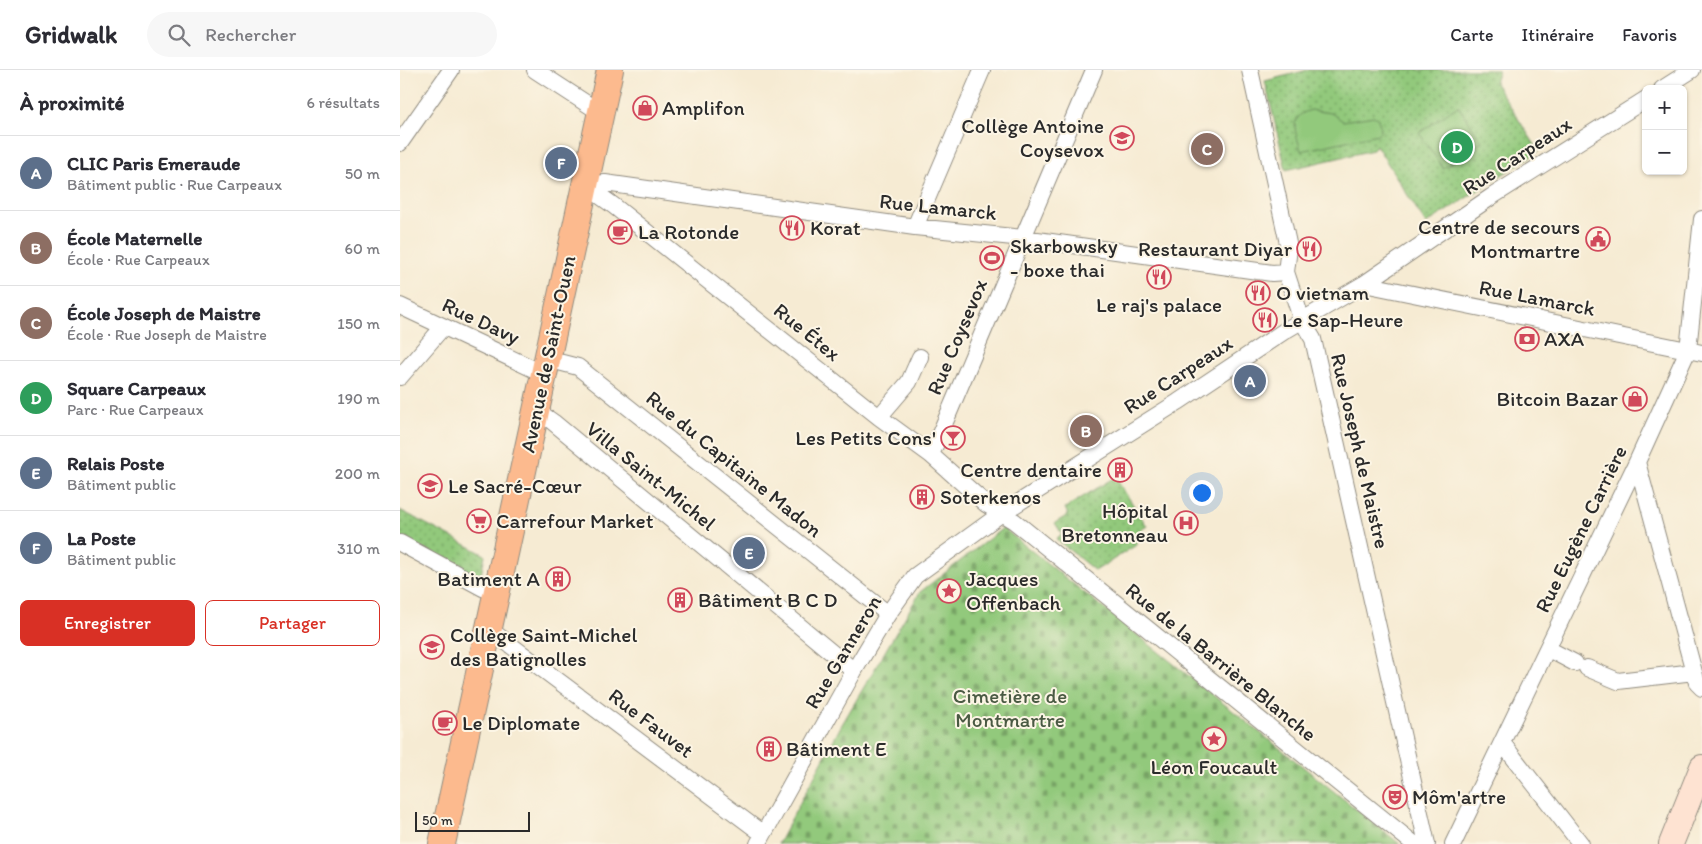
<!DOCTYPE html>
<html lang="fr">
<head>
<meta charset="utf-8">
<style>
  :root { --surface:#fff; --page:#f7f7f7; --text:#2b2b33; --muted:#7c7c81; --line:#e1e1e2; --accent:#d93025 }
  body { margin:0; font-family:Itim,sans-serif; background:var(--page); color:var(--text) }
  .controls { position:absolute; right:15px; top:15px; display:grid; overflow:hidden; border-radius:8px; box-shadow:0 1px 4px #0004 }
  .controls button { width:45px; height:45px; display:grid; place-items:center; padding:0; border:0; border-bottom:1px solid var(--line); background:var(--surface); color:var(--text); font:25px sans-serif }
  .scale { position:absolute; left:15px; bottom:12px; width:115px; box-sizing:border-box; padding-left:5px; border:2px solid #2b2b2b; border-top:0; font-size:14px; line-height:18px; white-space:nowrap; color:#2b2b2b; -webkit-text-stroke:4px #fcf5e5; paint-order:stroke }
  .you { position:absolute; left:801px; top:422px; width:18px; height:18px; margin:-12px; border:4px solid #fff; border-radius:50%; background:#1a73e8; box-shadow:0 0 0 8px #1a73e833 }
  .badge { display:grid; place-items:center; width:32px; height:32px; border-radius:50%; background:var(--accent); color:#fff; font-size:16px; font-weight:700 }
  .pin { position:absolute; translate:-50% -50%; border:2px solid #fff; box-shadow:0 1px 5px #0006 }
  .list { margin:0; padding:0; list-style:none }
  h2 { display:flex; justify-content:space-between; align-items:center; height:65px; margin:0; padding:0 20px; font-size:21px }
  h2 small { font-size:16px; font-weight:400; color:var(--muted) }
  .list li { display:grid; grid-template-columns:32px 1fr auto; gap:15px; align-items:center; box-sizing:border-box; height:75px; padding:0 20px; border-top:1px solid var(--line) }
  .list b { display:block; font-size:19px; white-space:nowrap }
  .list p { margin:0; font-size:16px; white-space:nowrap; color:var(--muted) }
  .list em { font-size:16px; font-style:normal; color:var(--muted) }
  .actions { display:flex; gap:10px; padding:15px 20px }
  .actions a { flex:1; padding:11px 0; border:1px solid var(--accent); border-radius:8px; text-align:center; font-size:18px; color:var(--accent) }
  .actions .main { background:var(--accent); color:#fff }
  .icon { flex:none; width:28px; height:28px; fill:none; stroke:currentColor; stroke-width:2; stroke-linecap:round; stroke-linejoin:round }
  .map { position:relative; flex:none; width:1302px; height:774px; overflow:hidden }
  header { display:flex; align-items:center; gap:30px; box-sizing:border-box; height:70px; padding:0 25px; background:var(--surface); border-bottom:1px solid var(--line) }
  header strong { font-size:24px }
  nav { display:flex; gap:28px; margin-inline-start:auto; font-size:18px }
  .search { width:350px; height:45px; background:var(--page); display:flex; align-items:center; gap:12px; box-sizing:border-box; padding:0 18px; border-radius:28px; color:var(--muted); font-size:19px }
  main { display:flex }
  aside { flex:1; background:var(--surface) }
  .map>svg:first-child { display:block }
  .green { fill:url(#green-dots); stroke:#5e7a53 }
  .cemetery { fill:url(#cemetery-stones); stroke:#5e7a53 }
  .pitch { fill:#92c97b; stroke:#5e7a53 }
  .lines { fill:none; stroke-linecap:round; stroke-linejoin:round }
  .street-casing { stroke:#908b7f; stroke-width:18 }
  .secondary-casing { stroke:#908b7f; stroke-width:26 }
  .primary-casing { stroke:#908b7f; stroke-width:28 }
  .street { stroke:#fff; stroke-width:16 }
  .secondary { stroke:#fee3d2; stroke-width:24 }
  .primary { stroke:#fcba8e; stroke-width:26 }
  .labels { text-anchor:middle; stroke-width:4; stroke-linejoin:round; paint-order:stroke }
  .poi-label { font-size:21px; fill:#2b2b2b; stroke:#fcf5e5; text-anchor:start }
  .street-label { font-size:21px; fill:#2b2b2b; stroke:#fcf5e5 }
  .park-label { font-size:21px; fill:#4a5a43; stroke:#fcf5e5 }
</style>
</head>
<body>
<header>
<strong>Gridwalk</strong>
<div class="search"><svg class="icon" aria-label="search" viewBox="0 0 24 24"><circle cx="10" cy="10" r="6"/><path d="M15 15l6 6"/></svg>Rechercher</div>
<nav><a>Carte</a><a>Itinéraire</a><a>Favoris</a></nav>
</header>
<main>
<aside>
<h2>À proximité<small>6 résultats</small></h2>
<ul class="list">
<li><span class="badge" style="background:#5c6f8a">A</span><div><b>CLIC Paris Emeraude</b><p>Bâtiment public · Rue Carpeaux</p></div><em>50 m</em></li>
<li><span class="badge" style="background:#8d6e63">B</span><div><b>École Maternelle</b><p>École · Rue Carpeaux</p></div><em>60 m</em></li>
<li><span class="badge" style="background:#8d6e63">C</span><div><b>École Joseph de Maistre</b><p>École · Rue Joseph de Maistre</p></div><em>150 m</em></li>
<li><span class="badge" style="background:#2e9e5b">D</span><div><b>Square Carpeaux</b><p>Parc · Rue Carpeaux</p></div><em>190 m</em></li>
<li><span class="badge" style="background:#5c6f8a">E</span><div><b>Relais Poste</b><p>Bâtiment public</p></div><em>200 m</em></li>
<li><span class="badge" style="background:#5c6f8a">F</span><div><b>La Poste</b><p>Bâtiment public</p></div><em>310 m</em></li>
</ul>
<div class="actions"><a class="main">Enregistrer</a><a>Partager</a></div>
</aside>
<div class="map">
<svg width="1302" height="774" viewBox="0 0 1302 774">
  <defs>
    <pattern id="green-dots" width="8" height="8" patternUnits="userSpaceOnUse" patternTransform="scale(1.25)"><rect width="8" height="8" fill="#92c97b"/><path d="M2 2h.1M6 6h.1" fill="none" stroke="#77a365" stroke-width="1.8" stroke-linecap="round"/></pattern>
    <pattern id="cemetery-stones" width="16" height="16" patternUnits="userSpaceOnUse" patternTransform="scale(1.25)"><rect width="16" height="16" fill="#92c97b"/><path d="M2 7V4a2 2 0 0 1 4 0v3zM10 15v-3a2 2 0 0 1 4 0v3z" fill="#77a365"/></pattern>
  </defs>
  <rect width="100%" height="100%" fill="#fcf5e5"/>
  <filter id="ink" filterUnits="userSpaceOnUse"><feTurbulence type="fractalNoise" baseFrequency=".02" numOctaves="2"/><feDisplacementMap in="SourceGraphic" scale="10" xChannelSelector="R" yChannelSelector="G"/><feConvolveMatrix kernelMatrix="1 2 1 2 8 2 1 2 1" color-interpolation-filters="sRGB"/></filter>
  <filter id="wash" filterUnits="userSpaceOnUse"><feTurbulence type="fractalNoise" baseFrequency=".0096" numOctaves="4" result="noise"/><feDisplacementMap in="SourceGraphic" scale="20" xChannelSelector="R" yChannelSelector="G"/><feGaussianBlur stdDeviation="1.12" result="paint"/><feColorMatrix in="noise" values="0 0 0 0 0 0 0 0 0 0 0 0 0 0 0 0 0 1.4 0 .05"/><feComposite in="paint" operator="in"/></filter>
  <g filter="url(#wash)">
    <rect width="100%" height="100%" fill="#f6ebd3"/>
    <path class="green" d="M 908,0 L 1099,0 L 1095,13 L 1139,81 L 1026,154 L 976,75 L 973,80 L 886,100 L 865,11 Z
      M 715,407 L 747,456 L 733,465 L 738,474 L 695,501 L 656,469 L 662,464 L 655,453 L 668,445 L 665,438 Z
      M 0,440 L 85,485 L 80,510 L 0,469 Z"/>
    <path class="cemetery" d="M 603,458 L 1000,774 L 378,774 L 441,656 L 520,522 Z"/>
    <path class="pitch" d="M 1058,36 L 1082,71 L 1043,98 L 1019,63 Z
      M 911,40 L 931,43 L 943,51 L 974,46 L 978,49 L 981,59 L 978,64 L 901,81 C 896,62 887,47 911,40 Z"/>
  </g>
  <g filter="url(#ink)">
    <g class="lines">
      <g class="street-casing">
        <path id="street" d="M 135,0 L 201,43
          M 850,0 L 889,178 L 886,202 L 902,251 L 913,269 L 1027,774
          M 1262,19 L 1292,0
          M 0,73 L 51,0
          M 185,115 L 214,136 L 479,347 L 531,385 L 586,434 L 614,451 L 1014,774
          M 185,115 L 205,113 L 515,157 L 623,168 L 872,203 L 886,202
          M 515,157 L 582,0
          M 964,214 L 1302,283
          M 0,236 L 144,304
          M 147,289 L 178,297 L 488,544
          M 0,307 L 43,257
          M 136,340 L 153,352 L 454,601
          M 479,347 L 509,312 L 520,287
          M 531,385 L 694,0
          M 1237,392 L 1294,602 L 1297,613 L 1302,618
          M 0,473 L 83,518 L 97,522
          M 89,559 L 363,764
          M 1154,582 L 1175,593
          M 1187,598 L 1218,611 L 1294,602
          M 1103,674 L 1181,774
          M 358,774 L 454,601 L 488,544 L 515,506 L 602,443 L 778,332 L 886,260 L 964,214 L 1091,127 L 1246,29
          M 1053,774 L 1237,392 L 1288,280 L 1302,149"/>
      </g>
      <g class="secondary-casing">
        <path id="secondary" d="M 1271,774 L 1302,697"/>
      </g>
      <g class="primary-casing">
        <path id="primary" d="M 42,774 L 210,0"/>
      </g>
      <use href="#street" class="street"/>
      <use href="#secondary" class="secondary"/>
      <use href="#primary" class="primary"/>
    </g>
  </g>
  <defs>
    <g id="shop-ring" transform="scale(1.25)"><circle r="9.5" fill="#fcf5e5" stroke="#d1495b" stroke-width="1.5"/><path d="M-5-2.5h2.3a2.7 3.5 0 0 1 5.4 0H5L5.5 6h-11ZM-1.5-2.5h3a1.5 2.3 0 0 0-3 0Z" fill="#d1495b"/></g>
    <g id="school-ring" transform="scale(1.25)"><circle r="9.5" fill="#fcf5e5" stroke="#d1495b" stroke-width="1.5"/><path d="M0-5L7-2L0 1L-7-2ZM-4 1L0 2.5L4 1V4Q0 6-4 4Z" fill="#d1495b"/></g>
    <g id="restaurant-ring" transform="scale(1.25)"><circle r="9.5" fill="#fcf5e5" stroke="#d1495b" stroke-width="1.5"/><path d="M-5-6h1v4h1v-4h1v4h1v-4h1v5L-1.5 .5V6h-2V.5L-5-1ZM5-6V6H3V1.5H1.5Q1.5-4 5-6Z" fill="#d1495b"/></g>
    <g id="cafe-ring" transform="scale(1.25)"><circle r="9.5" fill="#fcf5e5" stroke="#d1495b" stroke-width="1.5"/><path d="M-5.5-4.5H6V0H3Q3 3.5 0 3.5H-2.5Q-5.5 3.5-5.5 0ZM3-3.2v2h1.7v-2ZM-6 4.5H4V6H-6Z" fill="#d1495b"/></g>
    <g id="civic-ring" transform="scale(1.25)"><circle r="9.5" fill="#fcf5e5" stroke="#d1495b" stroke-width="1.5"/><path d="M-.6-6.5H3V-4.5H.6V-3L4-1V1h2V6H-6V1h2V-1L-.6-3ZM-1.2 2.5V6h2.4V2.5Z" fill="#d1495b"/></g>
    <g id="stadium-ring" transform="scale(1.25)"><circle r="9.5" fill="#fcf5e5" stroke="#d1495b" stroke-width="1.5"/><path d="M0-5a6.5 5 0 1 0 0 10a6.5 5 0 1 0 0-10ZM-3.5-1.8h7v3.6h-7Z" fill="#d1495b"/></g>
    <g id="bank-ring" transform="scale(1.25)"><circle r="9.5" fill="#fcf5e5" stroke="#d1495b" stroke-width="1.5"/><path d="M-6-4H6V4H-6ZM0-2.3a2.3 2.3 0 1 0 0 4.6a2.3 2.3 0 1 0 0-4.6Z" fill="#d1495b"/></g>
    <g id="bar-ring" transform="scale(1.25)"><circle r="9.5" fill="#fcf5e5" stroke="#d1495b" stroke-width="1.5"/><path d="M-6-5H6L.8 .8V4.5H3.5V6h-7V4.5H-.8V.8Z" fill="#d1495b"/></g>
    <g id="building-ring" transform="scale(1.25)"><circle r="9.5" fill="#fcf5e5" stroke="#d1495b" stroke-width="1.5"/><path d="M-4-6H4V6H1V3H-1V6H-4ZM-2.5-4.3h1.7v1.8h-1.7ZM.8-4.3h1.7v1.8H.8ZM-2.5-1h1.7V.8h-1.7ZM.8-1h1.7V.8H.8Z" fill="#d1495b"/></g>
    <g id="supermarket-ring" transform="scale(1.25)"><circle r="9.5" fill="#fcf5e5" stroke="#d1495b" stroke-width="1.5"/><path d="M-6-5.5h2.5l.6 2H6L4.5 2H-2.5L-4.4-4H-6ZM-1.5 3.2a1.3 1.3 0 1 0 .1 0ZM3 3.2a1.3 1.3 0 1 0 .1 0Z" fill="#d1495b"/></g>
    <g id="hospital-ring" transform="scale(1.25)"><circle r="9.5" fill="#fcf5e5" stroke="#d1495b" stroke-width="1.5"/><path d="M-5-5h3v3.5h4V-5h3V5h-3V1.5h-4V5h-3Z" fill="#d1495b"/></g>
    <g id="sight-ring" transform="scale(1.25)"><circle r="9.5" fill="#fcf5e5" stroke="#d1495b" stroke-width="1.5"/><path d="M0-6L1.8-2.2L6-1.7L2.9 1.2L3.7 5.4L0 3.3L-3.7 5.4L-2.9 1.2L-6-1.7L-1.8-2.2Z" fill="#d1495b"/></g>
    <g id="theatre-ring" transform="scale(1.25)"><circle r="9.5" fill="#fcf5e5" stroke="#d1495b" stroke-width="1.5"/><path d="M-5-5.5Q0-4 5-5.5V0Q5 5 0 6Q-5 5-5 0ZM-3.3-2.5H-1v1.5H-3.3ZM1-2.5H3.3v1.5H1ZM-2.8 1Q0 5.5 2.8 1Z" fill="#d1495b"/></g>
  </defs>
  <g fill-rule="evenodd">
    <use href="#shop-ring" x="245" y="38"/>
    <use href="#school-ring" x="722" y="68"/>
    <use href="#restaurant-ring" x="392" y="158"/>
    <use href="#cafe-ring" x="220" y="162"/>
    <use href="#civic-ring" x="1198" y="169"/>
    <use href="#restaurant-ring" x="909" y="179"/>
    <use href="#stadium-ring" x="592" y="188"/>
    <use href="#restaurant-ring" x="759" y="207"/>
    <use href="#restaurant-ring" x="858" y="223"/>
    <use href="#restaurant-ring" x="865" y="250"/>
    <use href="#bank-ring" x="1127" y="269"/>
    <use href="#shop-ring" x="1235" y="329"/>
    <use href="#bar-ring" x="553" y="368"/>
    <use href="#building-ring" x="720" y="400"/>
    <use href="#school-ring" x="30" y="416"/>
    <use href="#building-ring" x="522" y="427"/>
    <use href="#supermarket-ring" x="79" y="451"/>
    <use href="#hospital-ring" x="786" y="453"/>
    <use href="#building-ring" x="158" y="509"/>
    <use href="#sight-ring" x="549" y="521"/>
    <use href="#building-ring" x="280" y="530"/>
    <use href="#school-ring" x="32" y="577"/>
    <use href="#cafe-ring" x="45" y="653"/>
    <use href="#sight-ring" x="814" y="669"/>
    <use href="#building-ring" x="369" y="679"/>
    <use href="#theatre-ring" x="995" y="727"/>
  </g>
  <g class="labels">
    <g class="poi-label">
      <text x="262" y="45">Amplifon</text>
      <text x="704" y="63" text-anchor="end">Collège Antoine<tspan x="704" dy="24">Coysevox</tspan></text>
      <text x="1180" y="164" text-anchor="end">Centre de secours<tspan x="1180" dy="24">Montmartre</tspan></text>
      <text x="410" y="165">Korat</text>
      <text x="238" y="169">La Rotonde</text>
      <text x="610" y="183">Skarbowsky<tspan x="610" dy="24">- boxe thai</tspan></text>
      <text x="892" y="186" text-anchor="end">Restaurant Diyar</text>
      <text x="876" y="230">O vietnam</text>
      <text x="759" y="242" text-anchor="middle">Le raj's palace</text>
      <text x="882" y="257">Le Sap-Heure</text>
      <text x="1144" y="276">AXA</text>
      <text x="1218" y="336" text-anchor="end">Bitcoin Bazar</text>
      <text x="536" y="375" text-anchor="end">Les Petits Cons'</text>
      <text x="702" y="407" text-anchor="end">Centre dentaire</text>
      <text x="48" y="423">Le Sacré-Cœur</text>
      <text x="540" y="434">Soterkenos</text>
      <text x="768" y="448" text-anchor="end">Hôpital<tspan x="768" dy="24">Bretonneau</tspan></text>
      <text x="96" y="458">Carrefour Market</text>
      <text x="140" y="516" text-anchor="end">Batiment A</text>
      <text x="566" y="516">Jacques<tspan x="566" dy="24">Offenbach</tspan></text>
      <text x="298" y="537">Bâtiment B C D</text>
      <text x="50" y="572">Collège Saint-Michel<tspan x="50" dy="24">des Batignolles</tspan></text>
      <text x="62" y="660">Le Diplomate</text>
      <text x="386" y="686">Bâtiment E</text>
      <text x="814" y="704" text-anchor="middle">Léon Foucault</text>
      <text x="1012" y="734">Môm'artre</text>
    </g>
    <g class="street-label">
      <text transform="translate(1117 86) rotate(-33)" y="7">Rue Carpeaux</text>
      <text transform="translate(538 137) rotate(6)" y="7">Rue Lamarck</text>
      <text transform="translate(1137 228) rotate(11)" y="7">Rue Lamarck</text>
      <text transform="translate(81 251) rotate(25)" y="7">Rue Davy</text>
      <text transform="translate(407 262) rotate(39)" y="7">Rue Étex</text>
      <text transform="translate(557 267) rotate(-67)" y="7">Rue Coysevox</text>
      <text transform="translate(148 284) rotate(-78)" y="7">Avenue de Saint-Ouen</text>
      <text transform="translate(778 305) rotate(-33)" y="7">Rue Carpeaux</text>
      <text transform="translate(960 381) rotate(77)" y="7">Rue Joseph de Maistre</text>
      <text transform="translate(334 394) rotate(39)" y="7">Rue du Capitaine Madon</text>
      <text transform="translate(251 406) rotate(39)" y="7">Villa Saint-Michel</text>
      <text transform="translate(1181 459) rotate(-64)" y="7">Rue Eugène Carrière</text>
      <text transform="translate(443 582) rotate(-59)" y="7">Rue Ganneron</text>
      <text transform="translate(821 592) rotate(39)" y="7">Rue de la Barrière Blanche</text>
      <text transform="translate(251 653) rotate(37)" y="7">Rue Fauvet</text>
    </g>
    <g class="park-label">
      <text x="610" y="633">Cimetière de<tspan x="610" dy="24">Montmartre</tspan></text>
    </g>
  </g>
</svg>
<div class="controls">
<button>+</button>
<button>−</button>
</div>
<div class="scale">50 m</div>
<div class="you"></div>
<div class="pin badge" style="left:850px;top:311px;background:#5c6f8a">A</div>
<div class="pin badge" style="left:686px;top:361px;background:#8d6e63">B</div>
<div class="pin badge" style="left:807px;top:79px;background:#8d6e63">C</div>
<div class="pin badge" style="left:1057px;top:77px;background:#2e9e5b">D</div>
<div class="pin badge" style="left:349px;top:483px;background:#5c6f8a">E</div>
<div class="pin badge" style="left:161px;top:93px;background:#5c6f8a">F</div>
</div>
</main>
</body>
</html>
